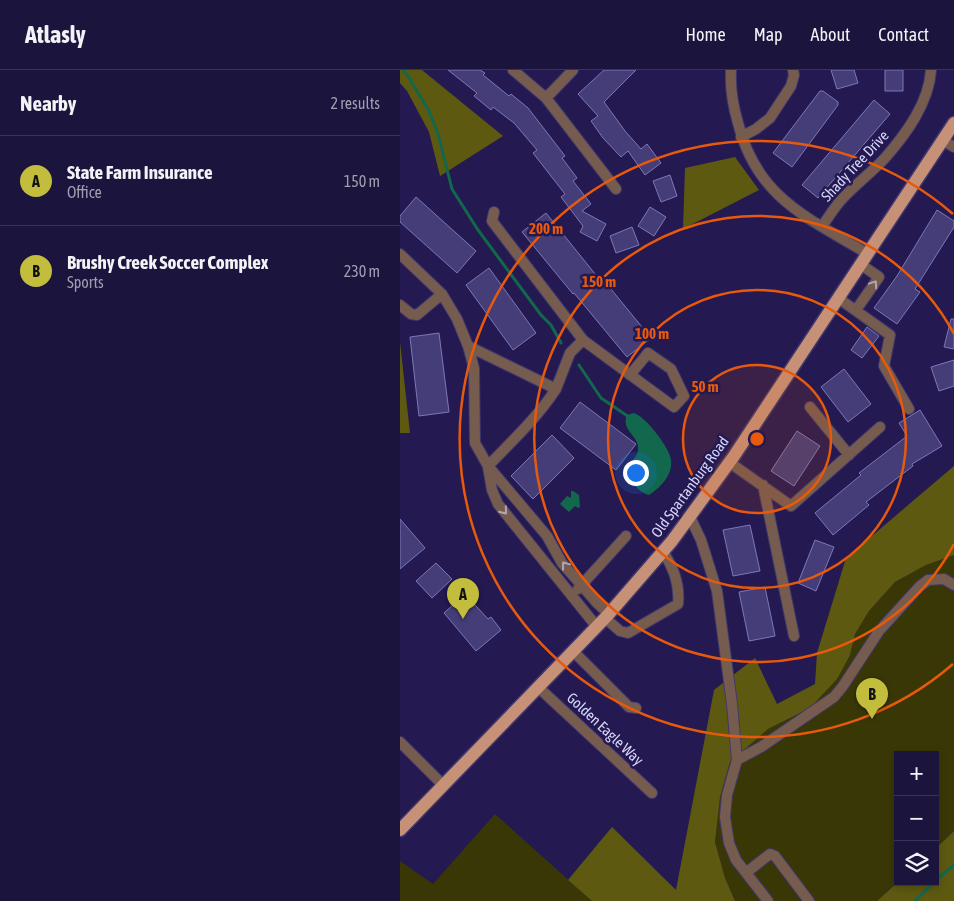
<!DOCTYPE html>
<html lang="en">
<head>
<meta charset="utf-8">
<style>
  :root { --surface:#1b143d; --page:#241d44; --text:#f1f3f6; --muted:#a09eb0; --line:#393357; --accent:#c3bd3e }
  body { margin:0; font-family:"Asap Condensed",sans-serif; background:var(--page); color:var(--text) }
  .controls { position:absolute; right:15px; bottom:15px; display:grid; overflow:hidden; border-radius:0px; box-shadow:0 2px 8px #0003 }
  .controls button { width:45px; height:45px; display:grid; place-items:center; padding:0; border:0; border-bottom:1px solid var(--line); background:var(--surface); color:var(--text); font:25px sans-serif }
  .you { position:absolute; left:235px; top:402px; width:18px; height:18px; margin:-12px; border:4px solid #fff; border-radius:50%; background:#1a73e8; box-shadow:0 0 0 8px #1a73e833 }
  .badge { display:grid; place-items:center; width:32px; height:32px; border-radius:50%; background:var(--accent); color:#111; font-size:16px; font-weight:700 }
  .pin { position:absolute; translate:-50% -41px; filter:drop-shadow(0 1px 2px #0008) }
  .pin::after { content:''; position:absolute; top:26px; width:18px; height:15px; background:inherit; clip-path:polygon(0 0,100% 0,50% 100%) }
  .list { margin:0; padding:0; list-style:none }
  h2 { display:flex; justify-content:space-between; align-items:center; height:65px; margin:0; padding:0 20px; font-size:21px }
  h2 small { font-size:16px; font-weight:400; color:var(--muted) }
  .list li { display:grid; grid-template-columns:32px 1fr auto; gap:15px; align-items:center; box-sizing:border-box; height:90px; padding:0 20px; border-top:1px solid var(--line) }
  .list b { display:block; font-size:19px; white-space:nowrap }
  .list p { margin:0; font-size:16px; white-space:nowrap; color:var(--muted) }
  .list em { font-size:16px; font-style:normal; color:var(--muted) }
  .icon { flex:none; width:28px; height:28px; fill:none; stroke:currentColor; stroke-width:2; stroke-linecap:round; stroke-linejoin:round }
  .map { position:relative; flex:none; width:554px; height:831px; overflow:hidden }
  header { display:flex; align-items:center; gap:30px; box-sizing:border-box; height:70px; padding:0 25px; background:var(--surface); border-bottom:1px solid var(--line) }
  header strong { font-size:24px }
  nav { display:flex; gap:28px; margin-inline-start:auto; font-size:18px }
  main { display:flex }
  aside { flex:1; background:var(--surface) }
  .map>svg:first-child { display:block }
  .green { fill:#3a3707 }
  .forest { fill:#5d5911 }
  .water { fill:#12684d }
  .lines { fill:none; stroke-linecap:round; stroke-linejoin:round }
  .stream { stroke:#12684d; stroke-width:3 }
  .building { fill:#443d78; stroke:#7c78b8 }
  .minor-casing { stroke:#41386c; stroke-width:12 }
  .major-casing { stroke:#41386c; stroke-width:15 }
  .minor { stroke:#765c4f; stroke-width:10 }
  .major { stroke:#c79177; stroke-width:12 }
  .oneway { stroke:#b1a6b6 }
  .ring { fill:none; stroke:#e8590c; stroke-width:2.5 }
  .labels { text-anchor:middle; stroke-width:5; stroke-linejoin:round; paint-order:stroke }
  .street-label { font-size:15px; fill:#d8d7fb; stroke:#241a51 }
  .centre { fill:#e8590c; stroke:#241a51; stroke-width:2.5 }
  .ring-label { font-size:15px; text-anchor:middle; font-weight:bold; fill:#e8590c; stroke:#241a51; stroke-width:5; stroke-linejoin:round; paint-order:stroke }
</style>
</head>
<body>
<header>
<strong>Atlasly</strong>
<nav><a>Home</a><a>Map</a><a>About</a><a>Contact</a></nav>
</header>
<main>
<aside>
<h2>Nearby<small>2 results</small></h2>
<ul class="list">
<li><span class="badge">A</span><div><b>State Farm Insurance</b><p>Office</p></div><em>150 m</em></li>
<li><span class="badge">B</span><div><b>Brushy Creek Soccer Complex</b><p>Sports</p></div><em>230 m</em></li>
</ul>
</aside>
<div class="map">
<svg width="554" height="831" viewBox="0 0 554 831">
  <rect width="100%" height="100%" fill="#241a51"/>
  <path class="green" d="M 554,485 L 554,761 L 535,779 L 535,685 L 498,685 L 498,812 L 477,831 L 335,831 L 325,808 L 315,772 L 320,727 L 330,692 L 368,659 L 410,638 L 450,585 L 455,564 L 469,541 L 495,512 L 526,495 Z
    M 95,744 L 192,831 L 0,831 L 0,791 L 33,814 Z"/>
  <path class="forest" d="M 0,0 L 22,0 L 103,66 L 40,106 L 29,62 L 7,21 L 0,13 Z
    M 335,87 L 359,120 L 283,159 L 285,98 Z
    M 0,272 L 10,363 L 0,363 Z
    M 554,396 L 554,485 L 526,495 L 495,512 L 469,541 L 455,564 L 450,585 L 437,609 L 410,638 L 368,659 L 330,692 L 320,727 L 315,772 L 325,808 L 335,831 L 192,831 L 168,810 L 212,757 L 276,820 L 314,620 L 355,588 L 377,634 L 415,614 L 417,583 L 446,488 Z
    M 554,761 L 554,831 L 477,831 L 498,812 L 535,812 L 535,779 Z"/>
  <path class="water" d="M 234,343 C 245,346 270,378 271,390 C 273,405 260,418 249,425 C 237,422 226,407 231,394 C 234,387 239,385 238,376 C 236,364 221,360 227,345 Z
    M 171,421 L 173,421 L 179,425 L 180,437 L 178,438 L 175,436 L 169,442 L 160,434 L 167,426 L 171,428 Z"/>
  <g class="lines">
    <path class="stream" d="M 3,0 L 8,6 L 29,41 L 38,64 L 52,119 L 78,160 L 141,245 L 151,255 L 161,273
      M 179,295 L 201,328 L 229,347
      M 535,811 L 554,795
      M 515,831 L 534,812"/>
  </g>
  <path class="building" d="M 48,0 L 80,0 L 85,3 L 83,5 L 109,26 L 111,24 L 128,38 L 165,86 L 162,88 L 177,108 L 173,111 L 191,134 L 182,141 L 206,154 L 197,171 L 180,162 L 183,156 L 161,127 L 165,124 L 133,83 L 137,80 L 114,53 L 93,37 L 91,40 L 74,26 L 77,23 Z
    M 204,0 L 236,0 L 204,32 L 225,61 L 241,79 L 247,74 L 261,93 L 245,105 L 228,81 L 221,87 L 203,68 L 191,51 L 198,46 L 178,24 Z
    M 431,0 L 454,0 L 458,13 L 437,19 Z
    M 485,0 L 503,0 L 503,21 L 485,21 Z
    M 420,21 L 423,21 L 438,32 L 438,35 L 392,97 L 373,83 Z
    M 474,30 L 490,44 L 418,128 L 402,115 Z
    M 270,105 L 277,126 L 261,132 L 253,111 Z
    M 16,127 L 76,181 L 57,203 L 0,152 L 0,146 Z
    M 250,137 L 266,147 L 254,166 L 238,156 Z
    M 537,140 L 554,151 L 554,157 L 515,219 L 520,222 L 497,254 L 474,238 L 497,206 Z
    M 146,143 L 204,215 L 206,213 L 251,268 L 227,287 L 174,223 L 173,224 L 122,162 Z
    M 232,157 L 239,175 L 216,183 L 210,166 Z
    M 89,198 L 136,263 L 113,280 L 66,215 Z
    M 551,249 L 554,249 L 554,279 L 544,277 Z
    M 467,257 L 479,266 L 462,288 L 451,280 Z
    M 39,263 L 49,342 L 19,346 L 10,267 Z
    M 554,290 L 554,316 L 539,321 L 531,297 Z
    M 444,299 L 471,334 L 448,352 L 421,317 Z
    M 180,332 L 236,374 L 216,400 L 160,358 Z
    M 520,340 L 542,376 L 512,394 L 513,396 L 466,432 L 469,435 L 433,465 L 415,443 L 461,405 L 459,403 L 507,366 L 499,353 Z
    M 397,361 L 420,376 L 394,416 L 371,401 Z
    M 152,365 L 174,388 L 133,429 L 111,406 Z
    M 0,449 L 25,478 L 0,499 Z
    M 350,455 L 360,501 L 333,506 L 323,460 Z
    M 415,470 L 434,477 L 416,521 L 398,513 Z
    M 36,493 L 52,509 L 32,528 L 16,511 Z
    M 365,517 L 375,566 L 349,571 L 339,522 Z
    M 65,524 L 88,549 L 91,547 L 101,560 L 76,581 L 44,543 Z"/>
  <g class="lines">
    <g class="minor-casing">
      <path id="minor" d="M 113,0 L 146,28 L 216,119
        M 331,0 C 330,18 333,36 338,53 C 357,128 407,147 468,184
        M 146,28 L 173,0
        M 341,67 L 356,59 L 370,48 L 391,16 L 394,5 L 393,0
        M 542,70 L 554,77
        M 94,142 L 92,151 L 183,270 L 170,283 L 156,319
        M 422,156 C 429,147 435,136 443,128 C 456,114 472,102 485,88 C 506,64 529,33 531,0
        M 0,184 L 42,224 L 57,249 L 68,276 L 74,298 L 75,373 L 88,396 L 147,466 L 162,493 L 197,533 L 209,544
        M 438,228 L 490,265 L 484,296 L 509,339
        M 0,235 L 11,244 L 17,245 L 42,224
        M 456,240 L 479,207 L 460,194
        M 183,270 L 274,337 L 284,326 L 271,299 L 248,283 L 230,305
        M 68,276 L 156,319 C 137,348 112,371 88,396
        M 410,337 L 449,385
        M 329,392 L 391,436 L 480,357
        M 88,397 L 92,420 L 98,434 L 197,557
        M 363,415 L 394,566
        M 290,447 L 301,470 L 317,521 L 332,634 L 337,690 L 327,725 L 325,747 L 329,773 L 336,790 L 368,831
        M 178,519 L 226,466
        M 205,548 L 220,561 L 228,563 L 278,534 C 280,514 274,498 263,482
        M 173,581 L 229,637 L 236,638
        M 138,617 L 252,723
        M 0,672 L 43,715
        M 337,690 L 361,677 L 434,627 L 443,616 L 479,561 L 519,517 L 528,510 L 544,509 L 554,515
        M 347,802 L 370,784 L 375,786 L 409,831"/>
    </g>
    <g class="major-casing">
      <path id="major" d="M 0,760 L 207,546 L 272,471 L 334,386 L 554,53"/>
    </g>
    <use href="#minor" class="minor"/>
    <use href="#major" class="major"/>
  </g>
  <defs><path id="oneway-chevron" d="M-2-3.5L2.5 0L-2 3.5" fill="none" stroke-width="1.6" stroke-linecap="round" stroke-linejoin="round" transform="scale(1.25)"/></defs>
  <g class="oneway">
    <use href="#oneway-chevron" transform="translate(474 214) rotate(-56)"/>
    <use href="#oneway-chevron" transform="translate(104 441) rotate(51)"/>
    <use href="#oneway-chevron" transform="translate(165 495) rotate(-127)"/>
  </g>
  <circle cx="357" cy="369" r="74" fill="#e8590c" fill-opacity=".12"/>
  <g class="ring">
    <circle cx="357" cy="369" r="74"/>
    <circle cx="357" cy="369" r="149"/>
    <path d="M554 474A223 223 0 1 1 554 264"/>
    <path d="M553 594A298 298 0 1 1 553 144"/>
  </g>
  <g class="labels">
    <g class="street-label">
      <text transform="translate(455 96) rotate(-47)" y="5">Shady Tree Drive</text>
      <text transform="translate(290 417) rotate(-54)" y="5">Old Spartanburg Road</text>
      <text transform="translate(205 659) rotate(43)" y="5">Golden Eagle Way</text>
    </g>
  </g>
  <circle cx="357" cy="369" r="8" class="centre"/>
  <g class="ring-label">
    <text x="146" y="164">200 m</text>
    <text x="199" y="217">150 m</text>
    <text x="252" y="269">100 m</text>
    <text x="305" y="322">50 m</text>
  </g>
</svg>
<div class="controls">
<button>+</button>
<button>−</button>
<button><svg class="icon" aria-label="layers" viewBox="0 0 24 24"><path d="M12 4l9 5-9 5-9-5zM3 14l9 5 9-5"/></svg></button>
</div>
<div class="you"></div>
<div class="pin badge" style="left:63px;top:549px">A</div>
<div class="pin badge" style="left:472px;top:649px">B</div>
</div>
</main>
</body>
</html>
